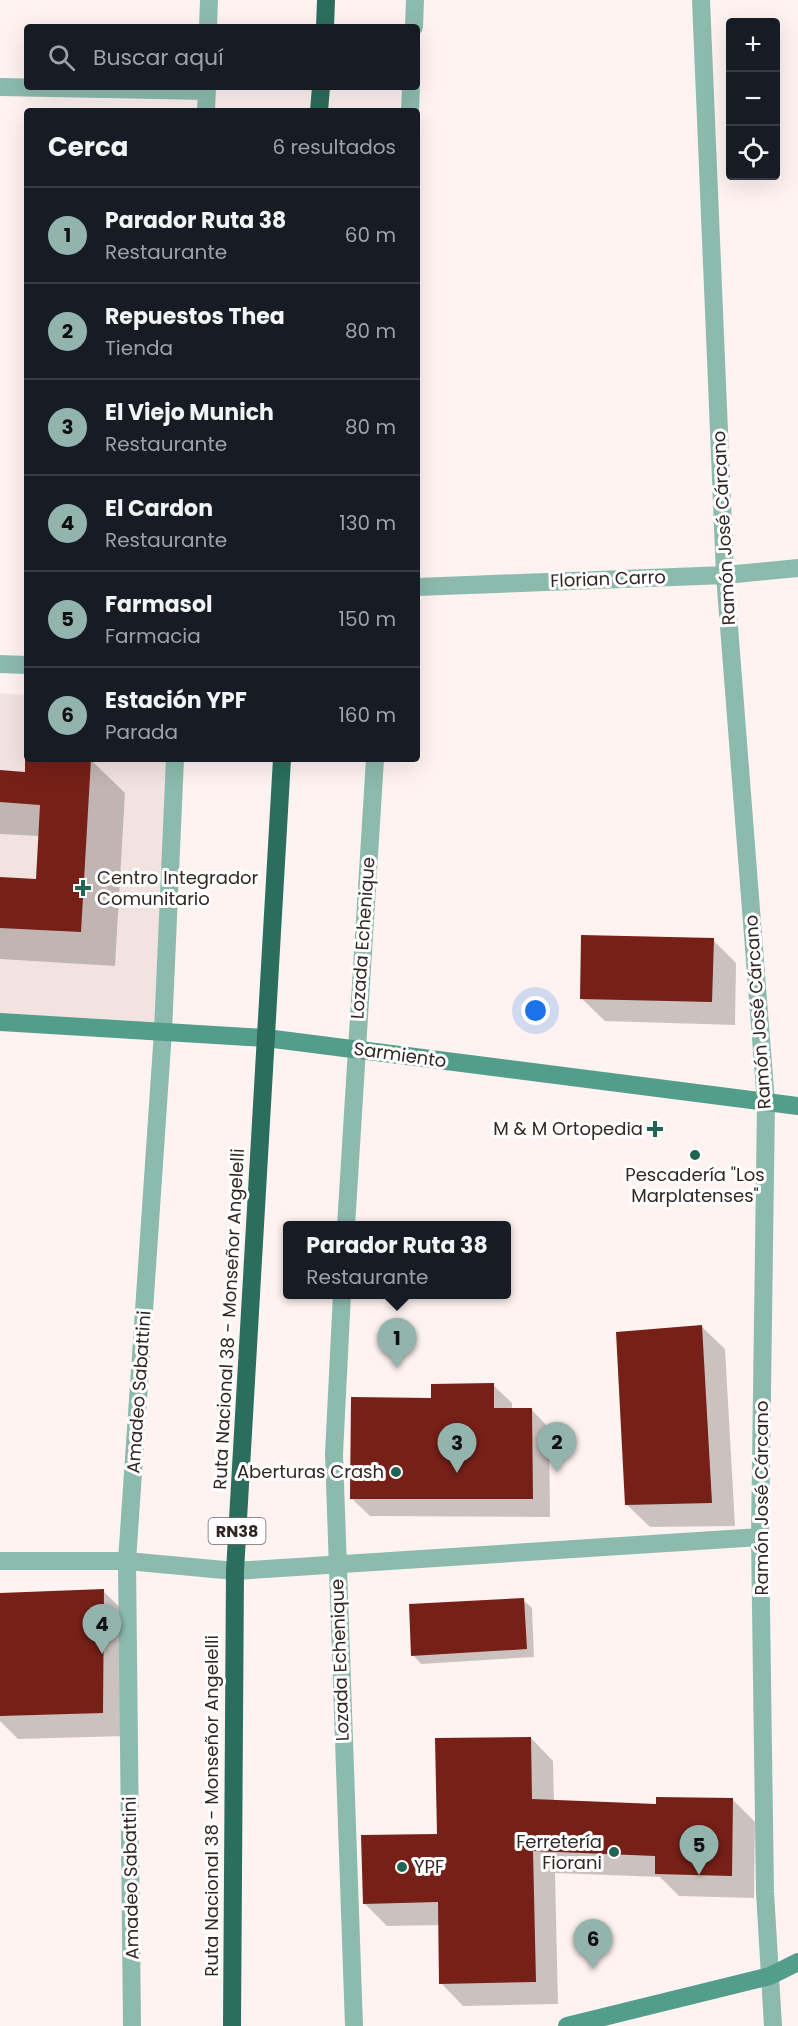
<!DOCTYPE html>
<html lang="es">
<head>
<meta charset="utf-8">
<style>
  :root { --surface:#171b24; --page:#242831; --text:#f1f3f6; --muted:#9ea1a6; --line:#363941; --accent:#93b3ad }
  body { margin:0; font-family:Poppins,sans-serif; background:var(--page); color:var(--text) }
  .controls { position:absolute; right:18px; top:18px; display:grid; overflow:hidden; border-radius:6px; box-shadow:0 6px 24px #0002 }
  .controls button { width:54px; height:54px; display:grid; place-items:center; padding:0; border:0; border-bottom:2px solid var(--line); background:var(--surface); color:var(--text); font:30px sans-serif }
  .you { position:absolute; left:536px; top:1011px; width:21px; height:21px; margin:-15px; border:4px solid #fff; border-radius:50%; background:#1a73e8; box-shadow:0 0 0 9px #1a73e833 }
  .badge { display:grid; place-items:center; width:39px; height:39px; border-radius:50%; background:var(--accent); color:#111; font-size:20px; font-weight:700 }
  .pin { position:absolute; translate:-50% -50px; filter:drop-shadow(0 2px 3px #0008) }
  .pin::after { content:''; position:absolute; top:32px; width:21px; height:18px; background:inherit; clip-path:polygon(0 0,100% 0,50% 100%) }
  .popup { position:absolute; left:283px; top:1221px; width:228px; height:78px; box-sizing:border-box; display:grid; place-content:center; border-radius:6px; background:var(--surface); filter:drop-shadow(0 2px 4px #0005); font-size:20px; white-space:nowrap; color:var(--muted) }
  .popup b { font-size:22px; color:var(--text) }
  .popup::after { content:''; position:absolute; left:50%; top:100%; margin-left:-12px; border:12px solid transparent; border-top-color:var(--surface) }
  .list { margin:0; padding:0; list-style:none }
  h2 { display:flex; justify-content:space-between; align-items:center; height:78px; margin:0; padding:0 24px; font-size:26px }
  h2 small { font-size:20px; font-weight:400; color:var(--muted) }
  .list li { display:grid; grid-template-columns:39px 1fr auto; gap:18px; align-items:center; box-sizing:border-box; height:96px; padding:0 24px; border-top:2px solid var(--line) }
  .list b { display:block; font-size:22px; white-space:nowrap }
  .list p { margin:0; font-size:20px; white-space:nowrap; color:var(--muted) }
  .list em { font-size:20px; font-style:normal; color:var(--muted) }
  .icon { flex:none; width:33px; height:33px; fill:none; stroke:currentColor; stroke-width:2; stroke-linecap:round; stroke-linejoin:round }
  .map { position:relative; flex:none; width:798px; height:2026px; overflow:hidden }
  .search { position:absolute; background:var(--surface); box-shadow:0 6px 24px #0002; left:24px; top:24px; width:396px; height:66px; display:flex; align-items:center; gap:15px; box-sizing:border-box; padding:0 21px; border-radius:6px; color:var(--muted); font-size:22px }
  .panel { position:absolute; background:var(--surface); box-shadow:0 6px 24px #0002; left:24px; top:108px; width:396px; height:654px; border-radius:6px }
  .map>svg:first-child { display:block }
  .built { fill:#f2e3e0 }
  .shadow { fill:#0003 }
  .building { fill:#762018 }
  .lines { fill:none; stroke-linecap:round; stroke-linejoin:round }
  .street { stroke:#8cbbad; stroke-width:18 }
  .secondary { stroke:#529e8a; stroke-width:18 }
  .highway { stroke:#2c6e5e; stroke-width:18 }
  .poi-dot { fill:#206454; stroke:#fff; stroke-width:2 }
  .labels { text-anchor:middle; stroke-width:6; stroke-linejoin:round; paint-order:stroke }
  .shield { fill:#fff; stroke:#6f6766; stroke-width:1.5 }
  .shield-label { font-size:16px; font-weight:bold; fill:#312624 }
  .street-label { font-size:18px; fill:#312624; stroke:#fff }
  .poi-label { font-size:18px; fill:#312624; stroke:#fff; text-anchor:end }
</style>
</head>
<body>
<div class="map">
<svg width="798" height="2026" viewBox="0 0 798 2026">
  <rect width="100%" height="100%" fill="#fef3f1"/>
  <path class="built" d="M 0,693 L 27,695 L 27,759 L 169,759 L 163,1031 L 0,1017 Z"/>
  <path class="shadow" d="M 27,755 L 27,759 L 90,759 L 125,793 L 115,966 L 0,959 L 0,878 L 37,880 L 40,836 L 0,834 L 0,772 L 26,773 Z
    M 713,940 L 736,963 L 735,1025 L 605,1021 L 581,998 Z
    M 701,1326 L 725,1349 L 735,1526 L 650,1527 L 626,1504 Z
    M 493,1385 L 512,1403 L 512,1409 L 531,1409 L 549,1428 L 550,1517 L 370,1516 L 351,1498 L 432,1400 Z
    M 103,1591 L 127,1614 L 126,1736 L 18,1739 L 0,1721 L 0,1594 Z
    M 523,1600 L 532,1608 L 534,1657 L 421,1664 L 413,1655 Z
    M 531,1738 L 553,1761 L 554,1801 L 658,1805 L 733,1800 L 755,1822 L 754,1898 L 679,1896 L 660,1877 L 555,1873 L 558,2004 L 463,2006 L 441,1983 L 440,1925 L 387,1926 L 364,1903 L 438,1835 Z"/>
  <path class="building" d="M 25,759 L 91,759 L 81,932 L 0,928 L 0,877 L 36,879 L 40,805 L 0,802 L 0,770 L 25,772 Z
    M 581,935 L 714,938 L 712,1002 L 580,999 Z
    M 702,1325 L 712,1503 L 625,1505 L 616,1332 Z
    M 494,1383 L 494,1408 L 532,1408 L 533,1499 L 350,1499 L 351,1397 L 431,1398 L 431,1384 Z
    M 104,1589 L 103,1713 L 0,1716 L 0,1593 Z
    M 524,1598 L 527,1649 L 411,1656 L 409,1604 Z
    M 531,1737 L 532,1799 L 656,1804 L 656,1797 L 733,1798 L 732,1876 L 655,1874 L 655,1856 L 533,1851 L 536,1982 L 439,1984 L 438,1902 L 363,1904 L 361,1835 L 437,1834 L 435,1738 Z"/>
  <g class="lines">
    <path class="street" d="M 701,0 L 725,575 L 766,1103 L 760,1537 L 765,1892 L 773,2026
      M 208,27 L 209,0
      M 414,27 L 415,0
      M 0,87 L 207,91
      M 206,111 L 207,87
      M 410,111 L 411,87
      M 417,587 L 725,575 L 798,568
      M 0,664 L 27,665
      M 346,1226 L 375,759
      M 342,1294 L 334,1454 L 354,2026
      M 0,1561 L 127,1561 L 235,1571 L 760,1537
      M 132,2026 L 127,1561 L 163,1031 L 175,759"/>
    <path class="secondary" d="M 0,1022 L 266,1038 L 798,1106
      M 567,2026 L 770,1976 L 798,1962"/>
    <path class="highway" d="M 325,27 L 326,0
      M 319,111 L 321,87
      M 232,2026 L 235,1571 L 282,759"/>
  </g>
  <g class="poi-dot">
    <path d="M80 879h6v6h6v6h-6v6h-6v-6h-6v-6h6z"/>
    <path d="M652 1120h6v6h6v6h-6v6h-6v-6h-6v-6h6z"/>
    <circle cx="695" cy="1155" r="6"/>
    <circle cx="396" cy="1472" r="6"/>
    <circle cx="614" cy="1852" r="6"/>
    <circle cx="402" cy="1867" r="6"/>
  </g>
  <g class="labels">
    <rect class="shield" x="208.5" y="1518" width="57" height="26" rx="4.5"/>
    <g class="shield-label">
      <text x="237" y="1537">RN38</text>
    </g>
    <g class="street-label">
      <text transform="translate(724 528) rotate(-93)" y="6">Ramón José Cárcano</text>
      <text transform="translate(608 579) rotate(-2)" y="6">Florian Carro</text>
      <text transform="translate(363 938) rotate(-86)" y="6">Lozada Echenique</text>
      <text transform="translate(758 1012) rotate(-94)" y="6">Ramón José Cárcano</text>
      <text transform="translate(400 1055) rotate(8)" y="6">Sarmiento</text>
      <text transform="translate(229 1319) rotate(-87)" y="6">Ruta Nacional 38 - Monseñor Angelelli</text>
      <text transform="translate(139 1392) rotate(-86)" y="6">Amadeo Sabattini</text>
      <text transform="translate(762 1498) rotate(-90)" y="6">Ramón José Cárcano</text>
      <text transform="translate(340 1660) rotate(-92)" y="6">Lozada Echenique</text>
      <text transform="translate(212 1806) rotate(-90)" y="6">Ruta Nacional 38 - Monseñor Angelelli</text>
      <text transform="translate(131 1878) rotate(-91)" y="6">Amadeo Sabattini</text>
    </g>
    <g class="poi-label">
      <text x="97" y="884" text-anchor="start">Centro Integrador<tspan x="97" dy="21">Comunitario</tspan></text>
      <text x="643" y="1135">M &amp; M Ortopedia</text>
      <text x="695" y="1181" text-anchor="middle">Pescadería "Los<tspan x="695" dy="21">Marplatenses"</tspan></text>
      <text x="384" y="1478">Aberturas Crash</text>
      <text x="602" y="1848">Ferretería<tspan x="602" dy="21">Fiorani</tspan></text>
      <text x="414" y="1873" text-anchor="start">YPF</text>
    </g>
  </g>
</svg>
<div class="controls">
<button>+</button>
<button>−</button>
<button><svg class="icon" aria-label="locate" viewBox="0 0 24 24"><circle cx="12" cy="12" r="6"/><path d="M12 2v4M12 18v4M2 12h4M18 12h4"/></svg></button>
</div>
<div class="you"></div>
<div class="pin badge" style="left:397px;top:1368px">1</div>
<div class="popup"><b>Parador Ruta 38</b>Restaurante</div>
<div class="pin badge" style="left:557px;top:1472px">2</div>
<div class="pin badge" style="left:457px;top:1473px">3</div>
<div class="pin badge" style="left:102px;top:1654px">4</div>
<div class="pin badge" style="left:699px;top:1875px">5</div>
<div class="pin badge" style="left:593px;top:1969px">6</div>
<div class="search"><svg class="icon" aria-label="search" viewBox="0 0 24 24"><circle cx="10" cy="10" r="6"/><path d="M15 15l6 6"/></svg>Buscar aquí</div>
<section class="panel">
<h2>Cerca<small>6 resultados</small></h2>
<ul class="list">
<li><span class="badge">1</span><div><b>Parador Ruta 38</b><p>Restaurante</p></div><em>60 m</em></li>
<li><span class="badge">2</span><div><b>Repuestos Thea</b><p>Tienda</p></div><em>80 m</em></li>
<li><span class="badge">3</span><div><b>El Viejo Munich</b><p>Restaurante</p></div><em>80 m</em></li>
<li><span class="badge">4</span><div><b>El Cardon</b><p>Restaurante</p></div><em>130 m</em></li>
<li><span class="badge">5</span><div><b>Farmasol</b><p>Farmacia</p></div><em>150 m</em></li>
<li><span class="badge">6</span><div><b>Estación YPF</b><p>Parada</p></div><em>160 m</em></li>
</ul>
</section>
</div>
</body>
</html>
